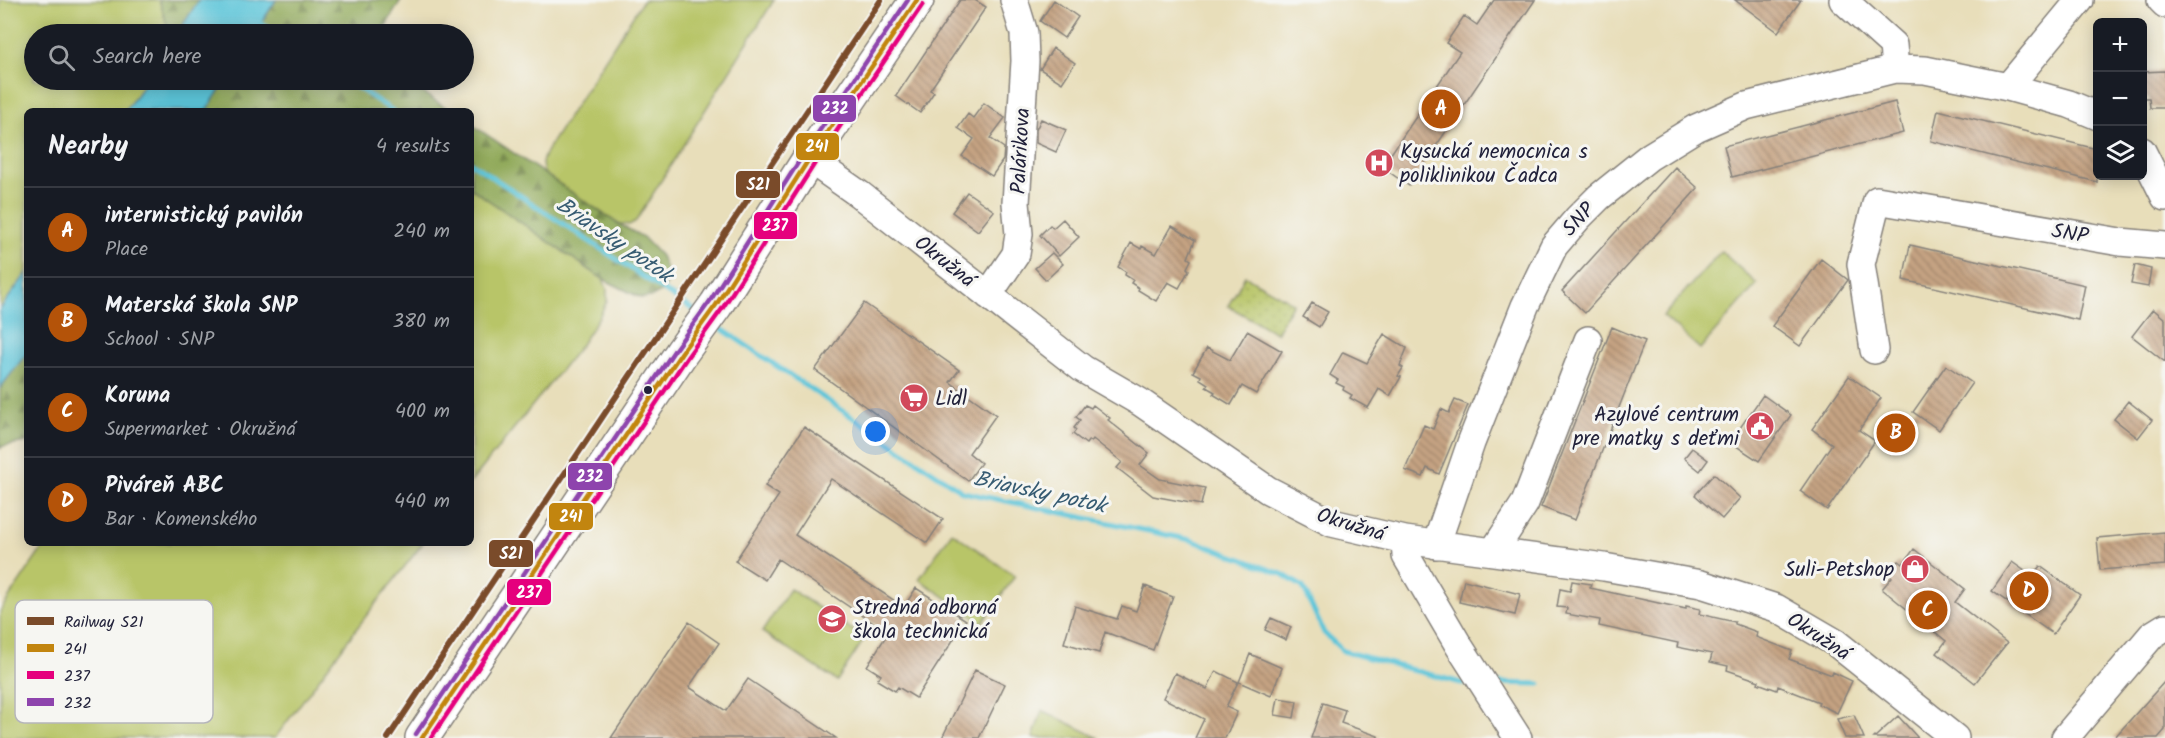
<!DOCTYPE html>
<html lang="en">
<head>
<meta charset="utf-8">
<style>
  :root { --surface:#171b24; --page:#20242c; --text:#f1f3f6; --muted:#9ea1a6; --line:#363941; --accent:#b45309 }
  body { margin:0; font-family:Kalam,sans-serif; background:var(--page); color:var(--text) }
  .controls { position:absolute; right:18px; top:18px; display:grid; overflow:hidden; border-radius:9px; box-shadow:0 3px 15px #0003 }
  .controls button { width:54px; height:54px; display:grid; place-items:center; padding:0; border:0; border-bottom:2px solid var(--line); background:var(--surface); color:var(--text); font:30px sans-serif }
  .you { position:absolute; left:876px; top:432px; width:21px; height:21px; margin:-15px; border:4px solid #fff; border-radius:50%; background:#1a73e8; box-shadow:0 0 0 9px #1a73e833 }
  .badge { display:grid; place-items:center; width:39px; height:39px; border-radius:50%; background:var(--accent); color:#fff; font-size:20px; font-weight:700 }
  .pin { position:absolute; translate:-50% -50%; border:3px solid #fff; box-shadow:0 2px 6px #0006 }
  .list { margin:0; padding:0; list-style:none }
  h2 { display:flex; justify-content:space-between; align-items:center; height:78px; margin:0; padding:0 24px; font-size:26px }
  h2 small { font-size:20px; font-weight:400; color:var(--muted) }
  .list li { display:grid; grid-template-columns:39px 1fr auto; gap:18px; align-items:center; box-sizing:border-box; height:90px; padding:0 24px; border-top:2px solid var(--line) }
  .list b { display:block; font-size:22px; white-space:nowrap }
  .list p { margin:0; font-size:20px; white-space:nowrap; color:var(--muted) }
  .list em { font-size:20px; font-style:normal; color:var(--muted) }
  .icon { flex:none; width:33px; height:33px; fill:none; stroke:currentColor; stroke-width:2; stroke-linecap:round; stroke-linejoin:round }
  .map { position:relative; flex:none; width:2165px; height:738px; overflow:hidden }
  .search { position:absolute; background:var(--surface); box-shadow:0 3px 15px #0003; left:24px; top:24px; width:450px; height:66px; display:flex; align-items:center; gap:15px; box-sizing:border-box; padding:0 21px; border-radius:33px; color:var(--muted); font-size:22px }
  .panel { position:absolute; background:var(--surface); box-shadow:0 3px 15px #0003; left:24px; top:108px; width:450px; height:438px; border-radius:9px }
  .map>svg:first-child { display:block }
  .grass { fill:#b8c567; stroke:#6d7451; stroke-width:1.5 }
  .forest { fill:url(#forest-firs); stroke:#5a664c; stroke-width:1.5 }
  .park { fill:url(#park-dots); stroke:#6d7451; stroke-width:1.5 }
  .water { fill:#5cc5d9; stroke:#3f748a; stroke-width:1.5 }
  .lines { fill:none; stroke-linecap:round; stroke-linejoin:round }
  .stream { stroke:#5cc5d9; stroke-width:5 }
  .building { fill:url(#building-back-hatch) }
  .minor-casing { stroke:#85807a; stroke-width:30 }
  .major-casing { stroke:#85807a; stroke-width:36 }
  .minor { stroke:#fff; stroke-width:27 }
  .major { stroke:#fff; stroke-width:33 }
  .bus-1-casing { stroke:#f6f6f2; stroke-width:9 }
  .bus-2-casing { stroke:#f6f6f2; stroke-width:9 }
  .bus-3-casing { stroke:#f6f6f2; stroke-width:9 }
  .bus-1 { stroke:#c2850f; stroke-width:4.5 }
  .bus-2 { stroke:#e5007d; stroke-width:4.5 }
  .bus-3 { stroke:#8e44ad; stroke-width:4.5 }
  .rail-1-casing { stroke:#f6f6f2; stroke-width:10 }
  .rail-1 { stroke:#7a4b2a; stroke-width:6 }
  .bus-dot { fill:#22223b; stroke:#f6f6f2; stroke-width:2 }
  .labels { text-anchor:middle; stroke-width:6; stroke-linejoin:round; paint-order:stroke }
  .street-label { font-size:21px; fill:#22223b; stroke:#f6f6f2 }
  .poi-label { font-size:21px; fill:#22223b; stroke:#f6f6f2; text-anchor:start }
  .water-label { font-size:22px; font-style:italic; fill:#365b72; stroke:#f6f6f2 }
  .key { fill:#f6f6f2; stroke:#b6b6bb; stroke-width:1.5 }
  .key-label { font-size:16px; fill:#22223b }
  .line-badge { stroke:#f6f6f2; stroke-width:2 }
  .badge-label { font-size:16px; text-anchor:middle; font-weight:bold; fill:#fff }
</style>
</head>
<body>
<div class="map">
<svg width="2165" height="738" viewBox="0 0 2165 738">
  <defs>
    <pattern id="forest-firs" width="22" height="20" patternUnits="userSpaceOnUse" patternTransform="scale(1.5)"><rect width="22" height="20" fill="#92aa5c"/><path d="M5 1l3.5 6h-7zM16 11l3.5 6h-7z" fill="#778a4d"/></pattern>
    <pattern id="park-dots" width="8" height="8" patternUnits="userSpaceOnUse" patternTransform="scale(1.5)"><rect width="8" height="8" fill="#b8c567"/><path d="M2 2h.1M6 6h.1" fill="none" stroke="#9ea95a" stroke-width="1.8" stroke-linecap="round"/></pattern>
    <pattern id="building-back-hatch" width="6" height="6" patternUnits="userSpaceOnUse" patternTransform="scale(1.5)"><rect width="6" height="6" fill="#c5a382"/><path d="M-1 5l2 2M0 0l6 6M5-1l2 2" fill="none" stroke="#a0846c"/></pattern>
  </defs>
  <rect width="100%" height="100%" fill="#f6f6f2"/>
  <filter id="ink" filterUnits="userSpaceOnUse"><feTurbulence type="fractalNoise" baseFrequency=".0167" numOctaves="2"/><feDisplacementMap in="SourceGraphic" scale="12" xChannelSelector="R" yChannelSelector="G"/><feConvolveMatrix kernelMatrix="1 2 1 2 8 2 1 2 1" color-interpolation-filters="sRGB"/></filter>
  <filter id="wash" filterUnits="userSpaceOnUse"><feTurbulence type="fractalNoise" baseFrequency=".008" numOctaves="4" result="noise"/><feDisplacementMap in="SourceGraphic" scale="24" xChannelSelector="R" yChannelSelector="G"/><feGaussianBlur stdDeviation="1.35" result="paint"/><feColorMatrix in="noise" values="0 0 0 0 0 0 0 0 0 0 0 0 0 0 0 0 0 1.4 0 .05"/><feComposite in="paint" operator="in"/></filter>
  <g filter="url(#wash)">
    <rect width="100%" height="100%" fill="#e8deba"/>
    <path class="grass" d="M 0,0 L 199,0 L 177,34 L 34,34 L 34,80 L 147,80 L 125,111 L 27,111 L 27,273 L 0,309 Z
      M 643,0 L 774,0 L 636,221 L 629,225 L 617,223 L 545,174 C 540,165 542,160 547,150 Z
      M 471,188 L 603,279 L 607,289 L 607,301 L 599,317 L 580,346 L 471,482 Z
      M 1721,251 L 1757,284 L 1700,349 L 1663,316 Z
      M 952,532 L 1015,576 L 982,623 L 919,579 Z
      M 46,543 L 423,543 L 363,620 L 275,738 L 0,738 L 0,611 Z
      M 790,589 L 865,638 L 837,681 L 762,632 Z
      M 1042,710 L 1099,738 L 1033,738 Z"/>
    <path class="forest" d="M 159,0 L 199,0 L 177,34 L 170,34 Z
      M 276,0 L 401,0 L 381,34 L 254,34 Z
      M 226,80 L 404,80 L 451,111 L 206,111 Z
      M 471,124 L 617,223 L 643,237 L 661,256 L 668,274 L 667,284 L 661,292 L 652,297 L 641,298 L 603,279 L 471,188 Z
      M 27,353 L 27,442 L 3,446 L 0,449 L 0,388 Z"/>
    <path class="park" d="M 1245,276 L 1293,303 L 1276,333 L 1228,306 Z"/>
    <path class="water" d="M 199,0 L 276,0 L 254,34 L 177,34 Z
      M 147,80 L 226,80 L 206,111 L 125,111 Z
      M 27,273 L 27,353 L 0,388 L 0,309 Z"/>
    <g class="lines">
      <path class="stream" d="M 256,21 L 278,34
        M 346,80 L 393,111
        M 471,163 L 698,313
        M 716,325 L 963,492 L 1191,540 L 1282,574 L 1303,587 L 1324,633 L 1343,651 L 1461,683 L 1473,683
        M 1494,683 L 1540,684"/>
    </g>
    <g id="blocks">
      <path class="building" d="M 960,0 L 975,0 L 986,7 L 930,90 L 934,92 L 920,113 L 896,96 Z
        M 1054,0 L 1078,17 L 1064,38 L 1040,21 Z
        M 1494,0 L 1535,0 L 1409,186 L 1382,167 L 1460,52 L 1446,43 L 1464,16 L 1477,25 Z
        M 1735,0 L 1801,0 L 1778,32 Z
        M 1053,48 L 1075,63 L 1062,83 L 1040,69 Z
        M 2165,71 L 2165,108 L 2150,108 L 2149,98 L 2142,98 L 2142,72 Z
        M 1895,102 L 1903,133 L 1732,177 L 1724,146 Z
        M 984,103 L 1005,118 L 990,138 L 1004,148 L 1003,160 L 992,176 L 962,156 L 974,139 L 958,128 L 968,114 L 973,118 Z
        M 1938,110 L 2097,149 L 2097,182 L 1931,141 Z
        M 1041,119 L 1066,130 L 1056,152 L 1036,143 L 1036,130 Z
        M 1675,167 L 1698,188 L 1585,313 L 1562,291 Z
        M 967,192 L 994,211 L 978,231 L 952,212 Z
        M 1063,219 L 1079,237 L 1059,256 L 1040,235 L 1050,225 L 1053,228 Z
        M 1172,226 L 1195,240 L 1188,258 L 1191,260 L 1187,268 L 1189,270 L 1179,288 L 1168,282 L 1156,301 L 1138,290 L 1139,288 L 1131,283 L 1133,280 L 1125,275 L 1126,272 L 1118,267 L 1131,243 L 1141,249 L 1142,246 L 1156,254 Z
        M 1910,245 L 2085,285 L 2078,320 L 1903,280 Z
        M 1052,253 L 1063,264 L 1046,280 L 1035,268 Z
        M 1821,259 L 1848,280 L 1800,346 L 1772,326 Z
        M 2135,265 L 2151,269 L 2148,287 L 2131,284 Z
        M 864,303 L 959,370 L 950,382 L 996,415 L 969,453 L 981,463 L 968,481 L 815,370 Z
        M 1312,303 L 1328,312 L 1319,327 L 1303,317 Z
        M 2153,309 L 2165,319 L 2165,362 L 2132,336 Z
        M 1612,327 L 1645,341 L 1575,520 L 1541,507 Z
        M 1247,331 L 1282,351 L 1256,394 L 1242,386 L 1231,405 L 1213,394 L 1215,392 L 1206,387 L 1208,384 L 1200,379 L 1201,376 L 1193,372 L 1207,348 L 1230,360 Z
        M 1384,334 L 1407,348 L 1400,366 L 1403,368 L 1398,376 L 1401,377 L 1390,396 L 1379,389 L 1368,408 L 1350,398 L 1352,395 L 1343,390 L 1344,387 L 1336,383 L 1338,380 L 1330,375 L 1343,352 L 1367,363 Z
        M 1946,365 L 1972,383 L 1939,430 L 1913,412 Z
        M 1849,376 L 1881,398 L 1859,430 L 1875,441 L 1827,510 L 1800,491 L 1832,444 L 1812,429 Z
        M 1763,395 L 1791,415 L 1759,461 L 1730,442 Z
        M 1455,400 L 1468,405 L 1439,474 L 1427,468 L 1423,477 L 1405,470 L 1424,425 L 1433,429 L 1441,409 L 1449,413 Z
        M 2128,401 L 2152,420 L 2138,438 L 2114,419 Z
        M 1085,405 L 1091,408 L 1093,405 L 1110,418 L 1108,420 L 1149,453 L 1140,465 L 1160,479 L 1205,488 L 1201,505 L 1153,496 L 1117,468 L 1122,462 L 1093,439 L 1091,442 L 1089,440 L 1086,444 L 1073,434 L 1076,430 L 1074,428 L 1080,420 L 1076,417 Z
        M 804,427 L 943,519 L 927,543 L 831,479 L 795,535 L 904,607 L 916,588 L 966,620 L 916,698 L 898,687 L 895,691 L 877,680 L 881,675 L 867,666 L 888,633 L 778,559 L 765,580 L 735,561 L 779,495 L 765,486 Z
        M 1692,448 L 1708,460 L 1700,471 L 1684,458 Z
        M 1714,474 L 1740,498 L 1722,519 L 1695,495 Z
        M 2165,532 L 2165,565 L 2100,570 L 2097,538 Z
        M 1914,549 L 1965,589 L 1955,602 L 2007,643 L 1975,683 L 1937,653 L 1946,641 L 1882,589 L 1892,577 L 1888,574 L 1899,561 L 1903,564 Z
        M 2012,562 L 2032,576 L 2040,566 L 2080,595 L 2053,634 L 1992,591 Z
        M 1464,580 L 1520,594 L 1515,615 L 1459,602 Z
        M 1572,581 L 1591,584 L 1590,588 L 1686,609 L 1686,606 L 1700,609 L 1699,614 L 1735,622 L 1735,624 L 1757,632 L 1756,637 L 1792,651 L 1789,659 L 1832,675 L 1833,672 L 1852,681 L 1837,713 L 1818,704 L 1819,702 L 1778,686 L 1777,690 L 1758,683 L 1759,681 L 1727,670 L 1728,666 L 1710,662 L 1712,654 L 1677,647 L 1678,643 L 1599,626 L 1600,620 L 1566,614 L 1567,608 L 1557,607 L 1560,589 L 1570,591 Z
        M 1145,586 L 1173,597 L 1153,650 L 1105,632 L 1099,653 L 1064,643 L 1075,606 L 1117,619 L 1122,606 L 1136,611 Z
        M 1271,618 L 1291,627 L 1286,640 L 1265,630 Z
        M 689,622 L 719,643 L 689,687 L 726,711 L 748,679 L 836,738 L 611,738 Z
        M 1250,654 L 1282,668 L 1271,696 L 1239,682 Z
        M 975,670 L 1005,684 L 979,738 L 942,738 Z
        M 1216,671 L 1238,682 L 1226,707 L 1237,712 L 1225,738 L 1195,738 L 1204,719 L 1163,698 L 1175,673 L 1207,689 Z
        M 2165,681 L 2165,730 L 2158,738 L 2114,738 Z
        M 1278,698 L 1297,701 L 1294,718 L 1275,715 Z
        M 1323,703 L 1345,710 L 1341,723 L 1378,736 L 1378,738 L 1311,738 Z
        M 1854,715 L 1864,738 L 1845,738 L 1837,719 Z
        M 1898,716 L 1918,738 L 1874,738 Z"/>
    </g>
  </g>
  <g filter="url(#ink)">
    <use href="#blocks" fill-opacity="0" stroke="#85807a" stroke-width="1.5"/>
    <g class="lines">
      <g class="minor-casing">
        <path id="minor" d="M 1843,0 L 1893,45 L 1895,69
          M 2161,0 L 2165,4
          M 2008,87 L 2080,0
          M 2142,151 L 2165,197
          M 809,159 L 859,194 L 1083,369 L 1140,402 L 1268,490 L 1332,523 L 1405,540 L 1604,567 L 1701,584 L 1776,608 L 1836,643 L 1955,738
          M 988,295 L 1016,254 L 1019,234 L 1016,203 L 1025,61 L 1024,33 L 1014,0
          M 1874,350 L 1861,264 L 1877,200 L 2120,242 L 2165,246
          M 1405,540 L 1406,556 L 1459,646 L 1518,738
          M 1436,545 L 1471,443 L 1525,306 L 1554,246 L 1578,218 L 1599,197 L 1649,157 L 1696,128 L 1746,106 L 1895,69 L 1925,70 L 2008,87 L 2069,104 L 2098,116
          M 1493,552 L 1525,503 L 1588,340
          M 2065,738 L 2152,635 L 2165,627"/>
      </g>
      <g class="major-casing">
        <path id="major" d="M 422,738 L 682,352 L 716,305 L 809,159 L 917,0"/>
      </g>
      <use href="#minor" class="minor"/>
      <use href="#major" class="major"/>
      <g class="bus-1-casing">
        <path id="bus-1" d="M 422,738 L 682,352 L 716,305 L 809,159 L 917,0"/>
      </g>
      <g class="bus-2-casing">
        <path id="bus-2" d="M 431,738 L 688,356 L 722,309 L 815,163 L 923,4"/>
      </g>
      <g class="bus-3-casing">
        <path id="bus-3" d="M 416,734 L 676,348 L 710,301 L 803,155 L 908,0"/>
      </g>
      <use href="#bus-1" class="bus-1"/>
      <use href="#bus-2" class="bus-2"/>
      <use href="#bus-3" class="bus-3"/>
      <g class="rail-1-casing">
        <path id="rail-1" d="M 388,738 L 881,0"/>
      </g>
      <use href="#rail-1" class="rail-1"/>
    </g>
  </g>
  <defs>
    <g id="hospital-disc" transform="scale(1.5)"><circle r="9.5" fill="#d1495b" stroke="#f6f6f2"/><path d="M-5-5h3v3.5h4V-5h3V5h-3V1.5h-4V5h-3Z" fill="#fff"/></g>
    <g id="supermarket-disc" transform="scale(1.5)"><circle r="9.5" fill="#d1495b" stroke="#f6f6f2"/><path d="M-6-5.5h2.5l.6 2H6L4.5 2H-2.5L-4.4-4H-6ZM-1.5 3.2a1.3 1.3 0 1 0 .1 0ZM3 3.2a1.3 1.3 0 1 0 .1 0Z" fill="#fff"/></g>
    <g id="civic-disc" transform="scale(1.5)"><circle r="9.5" fill="#d1495b" stroke="#f6f6f2"/><path d="M-.6-6.5H3V-4.5H.6V-3L4-1V1h2V6H-6V1h2V-1L-.6-3ZM-1.2 2.5V6h2.4V2.5Z" fill="#fff"/></g>
    <g id="shop-disc" transform="scale(1.5)"><circle r="9.5" fill="#d1495b" stroke="#f6f6f2"/><path d="M-5-2.5h2.3a2.7 3.5 0 0 1 5.4 0H5L5.5 6h-11ZM-1.5-2.5h3a1.5 2.3 0 0 0-3 0Z" fill="#fff"/></g>
    <g id="school-disc" transform="scale(1.5)"><circle r="9.5" fill="#d1495b" stroke="#f6f6f2"/><path d="M0-5L7-2L0 1L-7-2ZM-4 1L0 2.5L4 1V4Q0 6-4 4Z" fill="#fff"/></g>
  </defs>
  <g fill-rule="evenodd">
    <use href="#hospital-disc" x="1379" y="163"/>
    <use href="#supermarket-disc" x="914" y="398"/>
    <use href="#civic-disc" x="1760" y="426"/>
    <use href="#shop-disc" x="1915" y="569"/>
    <use href="#school-disc" x="832" y="619"/>
  </g>
  <circle class="bus-dot" cx="648" cy="390" r="5"/>
  <g class="labels">
    <g class="street-label">
      <text transform="translate(1020 151) rotate(-87)" y="7">Palárikova</text>
      <text transform="translate(1578 219) rotate(-47)" y="7">SNP</text>
      <text transform="translate(2070 233) rotate(10)" y="7">SNP</text>
      <text transform="translate(945 261) rotate(38)" y="7">Okružná</text>
      <text transform="translate(1351 524) rotate(17)" y="7">Okružná</text>
      <text transform="translate(1819 636) rotate(33)" y="7">Okružná</text>
    </g>
    <g class="poi-label">
      <text x="1400" y="158">Kysucká nemocnica s<tspan x="1400" dy="24">poliklinikou Čadca</tspan></text>
      <text x="935" y="405">Lidl</text>
      <text x="1739" y="421" text-anchor="end">Azylové centrum<tspan x="1739" dy="24">pre matky s deťmi</tspan></text>
      <text x="1894" y="576" text-anchor="end">Suli-Petshop</text>
      <text x="853" y="614">Stredná odborná<tspan x="853" dy="24">škola technická</tspan></text>
    </g>
    <g class="water-label">
      <text transform="translate(615 239) rotate(34)" y="8">Briavsky potok</text>
      <text transform="translate(1040 491) rotate(12)" y="8">Briavsky potok</text>
    </g>
  </g>
  <rect x="15" y="600" width="198" height="123" rx="9" class="key"/>
  <rect x="27" y="617" width="27" height="8" fill="#7a4b2a"/>
  <rect x="27" y="644" width="27" height="8" fill="#c2850f"/>
  <rect x="27" y="671" width="27" height="8" fill="#e5007d"/>
  <rect x="27" y="698" width="27" height="8" fill="#8e44ad"/>
  <g class="key-label">
    <text x="64" y="627">Railway S21</text>
    <text x="64" y="654">241</text>
    <text x="64" y="681">237</text>
    <text x="64" y="708">232</text>
  </g>
  <g class="line-badge">
    <rect x="812" y="94" width="45" height="29" rx="6" fill="#8e44ad"/>
    <rect x="795" y="132" width="45" height="29" rx="6" fill="#c2850f"/>
    <rect x="735" y="170" width="46" height="29" rx="6" fill="#7a4b2a"/>
    <rect x="753" y="211" width="45" height="29" rx="6" fill="#e5007d"/>
    <rect x="567" y="462" width="46" height="29" rx="6" fill="#8e44ad"/>
    <rect x="548" y="502" width="46" height="29" rx="6" fill="#c2850f"/>
    <rect x="488" y="539" width="46" height="29" rx="6" fill="#7a4b2a"/>
    <rect x="506" y="578" width="46" height="28" rx="6" fill="#e5007d"/>
  </g>
  <g class="badge-label">
    <text x="835" y="114">232</text>
    <text x="817" y="152">241</text>
    <text x="758" y="190">S21</text>
    <text x="775" y="231">237</text>
    <text x="590" y="482">232</text>
    <text x="571" y="522">241</text>
    <text x="511" y="559">S21</text>
    <text x="529" y="598">237</text>
  </g>
</svg>
<div class="controls">
<button>+</button>
<button>−</button>
<button><svg class="icon" aria-label="layers" viewBox="0 0 24 24"><path d="M12 4l9 5-9 5-9-5zM3 14l9 5 9-5"/></svg></button>
</div>
<div class="you"></div>
<div class="pin badge" style="left:1441px;top:109px">A</div>
<div class="pin badge" style="left:1896px;top:433px">B</div>
<div class="pin badge" style="left:1928px;top:610px">C</div>
<div class="pin badge" style="left:2029px;top:591px">D</div>
<div class="search"><svg class="icon" aria-label="search" viewBox="0 0 24 24"><circle cx="10" cy="10" r="6"/><path d="M15 15l6 6"/></svg>Search here</div>
<section class="panel">
<h2>Nearby<small>4 results</small></h2>
<ul class="list">
<li><span class="badge">A</span><div><b>internistický pavilón</b><p>Place</p></div><em>240 m</em></li>
<li><span class="badge">B</span><div><b>Materská škola SNP</b><p>School · SNP</p></div><em>380 m</em></li>
<li><span class="badge">C</span><div><b>Koruna</b><p>Supermarket · Okružná</p></div><em>400 m</em></li>
<li><span class="badge">D</span><div><b>Piváreň ABC</b><p>Bar · Komenského</p></div><em>440 m</em></li>
</ul>
</section>
</div>
</body>
</html>
